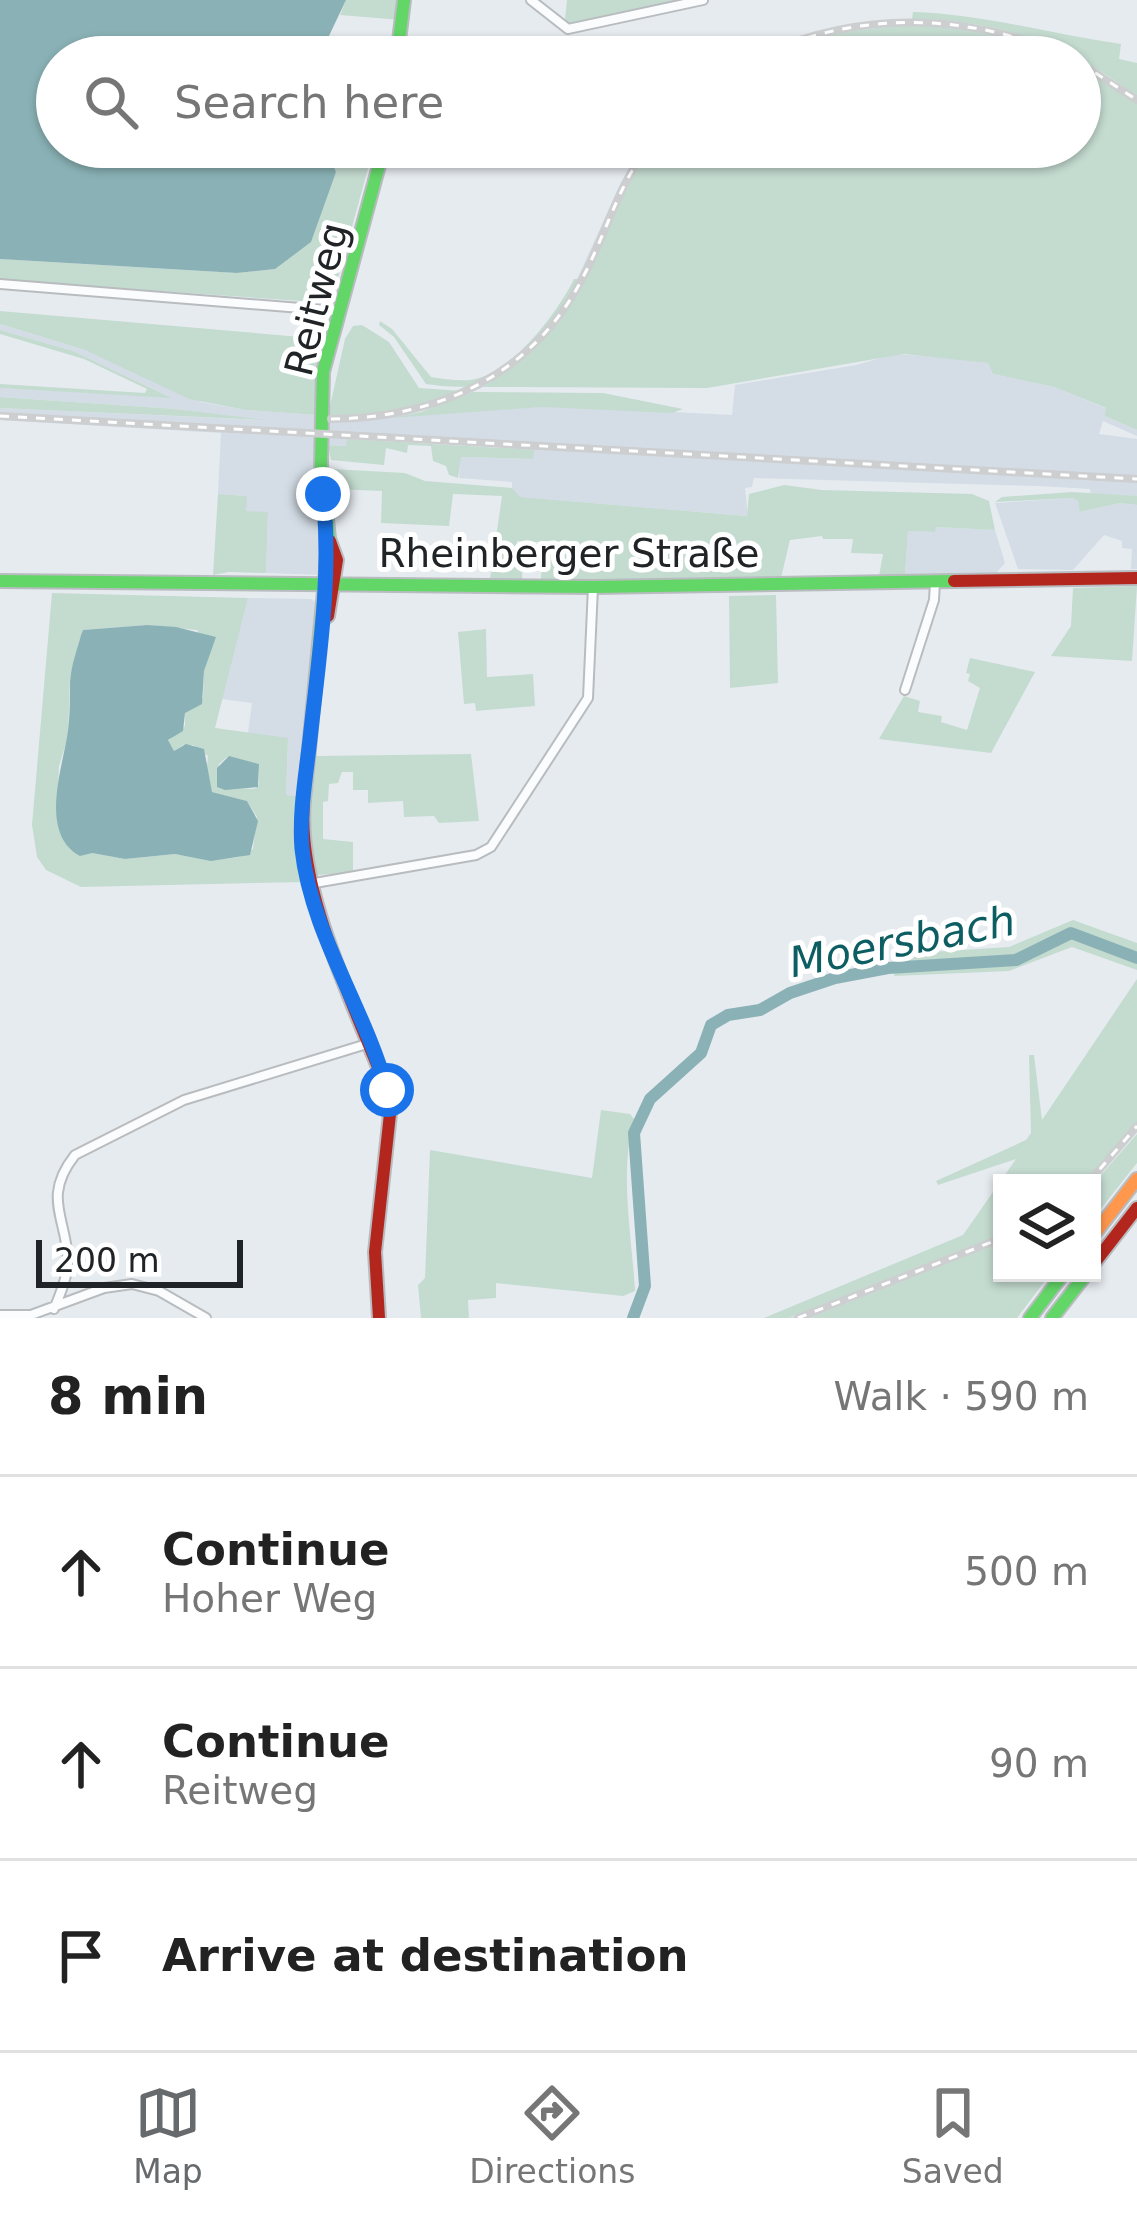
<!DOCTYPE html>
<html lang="en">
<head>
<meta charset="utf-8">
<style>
  :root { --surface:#fff; --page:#f2f2f2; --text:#222; --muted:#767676; --line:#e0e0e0; --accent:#666a6d }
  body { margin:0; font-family:"DejaVu Sans",sans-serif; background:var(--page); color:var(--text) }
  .controls { position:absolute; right:36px; bottom:36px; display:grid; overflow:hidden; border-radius:0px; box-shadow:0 3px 9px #0004 }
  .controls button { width:108px; height:108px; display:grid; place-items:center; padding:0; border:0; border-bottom:3px solid var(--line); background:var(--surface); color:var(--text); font:60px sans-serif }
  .scale { position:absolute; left:36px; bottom:30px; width:207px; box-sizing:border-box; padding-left:12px; border:6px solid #212426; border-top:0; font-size:33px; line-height:42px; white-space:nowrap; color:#212426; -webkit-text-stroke:9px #fff; paint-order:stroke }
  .stop { position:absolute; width:36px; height:36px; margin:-27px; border:9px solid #1a73e8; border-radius:50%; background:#fff }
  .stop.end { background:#1a73e8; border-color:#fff; box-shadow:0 3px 12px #0008 }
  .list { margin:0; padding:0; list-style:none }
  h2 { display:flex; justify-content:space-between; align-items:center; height:156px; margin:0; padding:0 48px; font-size:51px }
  h2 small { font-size:39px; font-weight:400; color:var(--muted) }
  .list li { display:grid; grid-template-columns:78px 1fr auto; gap:36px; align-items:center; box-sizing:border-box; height:192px; padding:0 48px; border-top:3px solid var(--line) }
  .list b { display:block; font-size:45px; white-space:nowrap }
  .list p { margin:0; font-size:39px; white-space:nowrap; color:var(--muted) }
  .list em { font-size:39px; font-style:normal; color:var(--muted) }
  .icon { flex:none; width:66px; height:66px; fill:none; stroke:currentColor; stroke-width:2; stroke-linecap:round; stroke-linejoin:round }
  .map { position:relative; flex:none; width:1137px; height:1318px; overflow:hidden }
  .search { position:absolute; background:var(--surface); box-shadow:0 3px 9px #0004; left:36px; right:36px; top:36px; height:132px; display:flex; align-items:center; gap:30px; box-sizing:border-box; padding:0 42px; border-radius:66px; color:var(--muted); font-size:45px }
  .sheet { height:732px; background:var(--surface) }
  nav { display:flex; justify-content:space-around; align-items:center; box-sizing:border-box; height:168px; border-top:3px solid var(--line); background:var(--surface); font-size:33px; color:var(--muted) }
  nav a { display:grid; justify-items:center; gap:6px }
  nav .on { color:var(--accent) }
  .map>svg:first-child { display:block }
  .built { fill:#d4dde6 }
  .green { fill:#c4dbd0; fill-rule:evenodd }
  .water { fill:#8ab2b6 }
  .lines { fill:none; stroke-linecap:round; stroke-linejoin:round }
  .river { stroke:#8ab2b6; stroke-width:12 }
  .street-casing { stroke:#b8bcbf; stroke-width:12 }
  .fast-casing { stroke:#b8bcbf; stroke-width:16 }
  .slow-casing { stroke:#b8bcbf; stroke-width:16 }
  .jam-casing { stroke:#b8bcbf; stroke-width:16 }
  .street { stroke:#fbfcfd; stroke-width:8 }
  .fast { stroke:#63d668; stroke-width:12 }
  .slow { stroke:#ff974d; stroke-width:12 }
  .jam { stroke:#b3261e; stroke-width:12 }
  .rail-casing { stroke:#cccecf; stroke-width:8 }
  .rail { stroke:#fff; stroke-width:3; stroke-dasharray:9; stroke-linecap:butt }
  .route { stroke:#1a73e8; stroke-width:15 }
  .labels { text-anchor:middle; stroke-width:10; stroke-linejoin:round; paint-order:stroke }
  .street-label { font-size:39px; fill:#212426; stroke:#fff }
  .water-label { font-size:42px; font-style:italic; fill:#0d5e63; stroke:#fff }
</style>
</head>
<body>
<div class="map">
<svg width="1137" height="1318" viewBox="0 0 1137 1318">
  <rect width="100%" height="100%" fill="#e6ebf0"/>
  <path class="built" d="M 930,19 L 1011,32 L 1075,57 L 1064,57 L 981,31 L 912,24 L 827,34 L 763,57 L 752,57 L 797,38 L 840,26 Z
    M 644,147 L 651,147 L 617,201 L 583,283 L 544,339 L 483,387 L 450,402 L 402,416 L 554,406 L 732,415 L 735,385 L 856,365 L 895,354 L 952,358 L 988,363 L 993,374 L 1054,387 L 1107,409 L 1105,416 L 1137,430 L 1137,436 L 1103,421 L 1099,434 L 1137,439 L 1137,496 L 1091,496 L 1090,489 L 1038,486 L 754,478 L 752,487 L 745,488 L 748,516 L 519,497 L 512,492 L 512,482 L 459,478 L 460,457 L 533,459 L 495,446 L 348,439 L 346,446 L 328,445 L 328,415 L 374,415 L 430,404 L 479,384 L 523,352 L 570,295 L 621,182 Z
    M 0,324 L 85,350 L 201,402 L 246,410 L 316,415 L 321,575 L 266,573 L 268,513 L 245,511 L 246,496 L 218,494 L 221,433 L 0,420 L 0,408 L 260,420 L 175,409 L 0,397 L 0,388 L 168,396 L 73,351 L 0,330 Z
    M 1072,498 L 1078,501 L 1081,512 L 1120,503 L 1137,505 L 1137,569 L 1131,569 L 1132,549 L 1122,548 L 1122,541 L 1104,535 L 1073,570 L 1018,569 L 995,503 Z
    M 935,527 L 995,530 L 1005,563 L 996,573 L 905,575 L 908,531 L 934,532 Z
    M 248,598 L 312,599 L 315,602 L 298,796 L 286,795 L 288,739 L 248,733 L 252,703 L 221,699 Z
    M 1002,1234 L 1002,1242 L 943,1266 L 809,1318 L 788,1318 Z"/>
  <path class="green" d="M 346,0 L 404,0 L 401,20 L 340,15 Z
    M 567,0 L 690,0 L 564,28 Z
    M 913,12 C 983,14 1051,34 1121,44 L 1119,59 L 1137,63 L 1137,97 C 1074,46 994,19 912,19 Z
    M 912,24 L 993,33 L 1064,57 L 763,57 L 827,34 Z
    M 1080,65 L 1137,103 L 1137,430 L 1105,416 L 1106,408 L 1054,387 L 993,374 L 988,363 L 904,354 L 707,388 L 483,387 C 526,358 560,326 585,280 C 609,236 620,189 651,147 L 1080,147 Z
    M 326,147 L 374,147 L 331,303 L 0,280 L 0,259 L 237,273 L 275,269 L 336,172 Z
    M 574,279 L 579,279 C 562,310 510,380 473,386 C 460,388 439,386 426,384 L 394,337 L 379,325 L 380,321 L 392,329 L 431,377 C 443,379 458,381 470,380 C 510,376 558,312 574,279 Z
    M 0,311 L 324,339 L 316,415 L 246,410 L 189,399 L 85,350 L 0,324 Z
    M 362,325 L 389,342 L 419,388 L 463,391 C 421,410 374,420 328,415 L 345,339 L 353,326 Z
    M 0,330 L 73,351 L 172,398 L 0,388 L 0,384 L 145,393 L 147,389 L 84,359 L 0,334 Z
    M 473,392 L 603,393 L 683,409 L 672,413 L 542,407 L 392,418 L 421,412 Z
    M 0,397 L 175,409 L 266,420 L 0,408 Z
    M 347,439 L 534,450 L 533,459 L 461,457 L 458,478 L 449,475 L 446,466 L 433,461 L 431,446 L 408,445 L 407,453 L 386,448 L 384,465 L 331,460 L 328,445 L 346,446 Z
    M 332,469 L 405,473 L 425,481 L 512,488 L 520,497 L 747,516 L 749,494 L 784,485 L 822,490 L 972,494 L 989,501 L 995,530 L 936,527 L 935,532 L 908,531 L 905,575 L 879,576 L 883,554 L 851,553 L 853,539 L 823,539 L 822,536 L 790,540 L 781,578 L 541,580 L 542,551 L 548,550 L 539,542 L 517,541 L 515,552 L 523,553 L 522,580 L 490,579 L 502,496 L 453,494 L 449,526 L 381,523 L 382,491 L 333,489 Z
    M 1072,492 L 1137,496 L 1137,505 L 1120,503 L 1080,512 L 1078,501 L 1072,498 L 995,502 L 1002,497 Z
    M 218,494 L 247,496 L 246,511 L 268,512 L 266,573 L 229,572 L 213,575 Z
    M 1137,586 L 1132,661 L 1051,656 L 1071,626 L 1073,588 Z
    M 52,593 L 248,598 L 215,728 L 288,738 L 286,795 L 298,796 L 295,841 L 303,882 L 81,887 L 46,870 L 37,857 L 32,825 ZM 147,625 L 197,630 L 210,652 L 204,671 L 203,698 L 185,713 L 185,726 L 168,741 L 174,751 L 183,745 L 193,745 L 208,756 L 206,777 L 212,792 L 247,801 L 257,817 L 253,849 L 240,857 L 215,860 L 175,854 L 125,859 L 92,853 L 61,834 L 57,817 L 59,766 L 68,737 L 70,677 L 81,635 L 83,630 ZM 227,757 L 259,764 L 259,785 L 254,789 L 217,787 L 219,764 Z
    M 776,595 L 778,683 L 730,688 L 729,596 Z
    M 486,629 L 487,677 L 533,674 L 535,706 L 476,711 L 475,703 L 464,704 L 458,632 Z
    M 970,658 L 1035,672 L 991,753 L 879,739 L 904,696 L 920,701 L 918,712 L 942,716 L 941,722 L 967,730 L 980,688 L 968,681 L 970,674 L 966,673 Z
    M 471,754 L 479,821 L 439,823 L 434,816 L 404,817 L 403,801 L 368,803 L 368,790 L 353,790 L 353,772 L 342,772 L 338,783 L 329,784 L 328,801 L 323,802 L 323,839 L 353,842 L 353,873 L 315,875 L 310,827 L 316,756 Z
    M 1073,920 L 1137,943 L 1137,970 L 1072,947 L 1009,971 L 894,976 L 899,954 L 1009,947 Z
    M 1137,979 L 1137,1122 L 1083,1183 L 1002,1183 L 1002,1234 L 788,1318 L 764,1318 L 963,1235 L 1016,1159 L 938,1185 L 936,1181 L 1026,1140 L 1031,1133 L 1029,1055 L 1034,1055 L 1042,1120 Z
    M 601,1110 L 630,1114 L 634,1119 C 619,1173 632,1236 635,1291 L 623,1296 L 496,1283 L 496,1298 L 468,1300 L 469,1318 L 421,1318 L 418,1285 L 425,1278 L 430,1150 L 592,1178 Z
    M 1137,1134 L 1137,1163 L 1092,1220 L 1092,1185 Z
    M 1002,1242 L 1002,1273 L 1051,1273 L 1017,1318 L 809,1318 Z"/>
  <path class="water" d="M 0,0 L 346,0 L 319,57 L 57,57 L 57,147 L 326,147 L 336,172 L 311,242 L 275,269 L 237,273 L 0,259 Z
    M 147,625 L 176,627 L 216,637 L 204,671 L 202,704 L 185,713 L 183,731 L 168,740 L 174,751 L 186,744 L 204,749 L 212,792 L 247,801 L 258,821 L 250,855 L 211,861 L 175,854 L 125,859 L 92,853 L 80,856 C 38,833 63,767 68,731 C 70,714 70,698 70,682 C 71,666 77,650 81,635 L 83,630 Z
    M 229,756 L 259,764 L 258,787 L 225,790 L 217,787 L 217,768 Z"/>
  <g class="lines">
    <path class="river" d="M 633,1318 L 645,1286 L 634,1133 L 650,1099 L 701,1053 L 711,1025 L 728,1015 L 760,1010 L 790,993 L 835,978 L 888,968 L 1016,960 L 1071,933 L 1137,958"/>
    <g class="street-casing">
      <path id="street" d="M 531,0 L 568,29 L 703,0
        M 0,284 L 338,311
        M 905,690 L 934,600 L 935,582
        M 309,884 L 476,855 L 491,847 L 588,698 L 593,587
        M 54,1309 C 60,1295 68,1276 68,1260 C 66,1217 42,1197 75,1155 L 184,1100 L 370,1043
        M 0,1315 L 31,1315 L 104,1288 L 132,1284 L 159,1291 L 206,1318"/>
    </g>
    <g class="fast-casing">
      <path id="fast" d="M 397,57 L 404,0
        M 0,581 L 593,587 L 954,581
        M 304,802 L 329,538 L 321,464 L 323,372 L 384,147
        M 1030,1318 L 1064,1273
        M 1052,1318 L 1087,1273"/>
    </g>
    <g class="slow-casing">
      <path id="slow" d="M 1092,1237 L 1137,1179"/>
    </g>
    <g class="jam-casing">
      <path id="jam" d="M 954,581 L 1137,578
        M 328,616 L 337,560 L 330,541
        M 304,802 C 296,890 355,1006 387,1090 L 390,1114 L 375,1252 L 379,1318
        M 1092,1266 L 1137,1208"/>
    </g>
    <use href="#street" class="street"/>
    <use href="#fast" class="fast"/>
    <use href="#slow" class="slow"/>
    <use href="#jam" class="jam"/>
    <g class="rail-casing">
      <path id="rail" d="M 757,57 C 857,10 968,12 1069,57
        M 1080,63 L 1137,100
        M 0,416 L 1137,479
        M 331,419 C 437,418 532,376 582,279 C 606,234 617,189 647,147
        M 1088,1183 L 1137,1126
        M 798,1318 L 1002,1238"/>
    </g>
    <use href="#rail" class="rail"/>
  </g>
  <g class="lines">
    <path class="route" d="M 323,494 C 332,576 319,657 310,739 C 306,775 299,813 302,849 C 311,933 365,1009 387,1090"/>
  </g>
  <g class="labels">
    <g class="street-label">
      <text transform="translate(316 299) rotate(-76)" y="14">Reitweg</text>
      <text x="569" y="567">Rheinberger Straße</text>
    </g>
    <g class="water-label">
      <text transform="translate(902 941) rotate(-11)" y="15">Moersbach</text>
    </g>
  </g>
</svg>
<div class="controls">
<button><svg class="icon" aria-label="layers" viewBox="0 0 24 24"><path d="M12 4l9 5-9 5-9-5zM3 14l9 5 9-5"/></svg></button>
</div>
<div class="scale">200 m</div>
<div class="stop" style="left:387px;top:1090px"></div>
<div class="stop end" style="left:323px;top:494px"></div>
<div class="search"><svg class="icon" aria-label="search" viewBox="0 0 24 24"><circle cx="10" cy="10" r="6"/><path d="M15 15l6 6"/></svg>Search here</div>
</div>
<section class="sheet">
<h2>8 min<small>Walk · 590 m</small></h2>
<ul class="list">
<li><svg class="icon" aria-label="ahead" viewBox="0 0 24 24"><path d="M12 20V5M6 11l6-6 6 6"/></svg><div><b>Continue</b><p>Hoher Weg</p></div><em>500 m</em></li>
<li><svg class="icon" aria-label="ahead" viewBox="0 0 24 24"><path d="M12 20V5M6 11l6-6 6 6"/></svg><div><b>Continue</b><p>Reitweg</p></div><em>90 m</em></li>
<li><svg class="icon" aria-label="arrive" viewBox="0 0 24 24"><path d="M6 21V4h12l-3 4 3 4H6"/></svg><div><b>Arrive at destination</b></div></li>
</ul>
</section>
<nav>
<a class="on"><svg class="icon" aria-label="map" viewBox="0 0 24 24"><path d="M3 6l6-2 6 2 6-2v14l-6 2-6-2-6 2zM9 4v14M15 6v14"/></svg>Map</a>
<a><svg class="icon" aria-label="directions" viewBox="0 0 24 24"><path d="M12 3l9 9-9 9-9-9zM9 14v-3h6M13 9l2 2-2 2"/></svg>Directions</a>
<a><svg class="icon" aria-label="saved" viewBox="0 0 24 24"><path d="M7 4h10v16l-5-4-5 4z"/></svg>Saved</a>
</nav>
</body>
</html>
